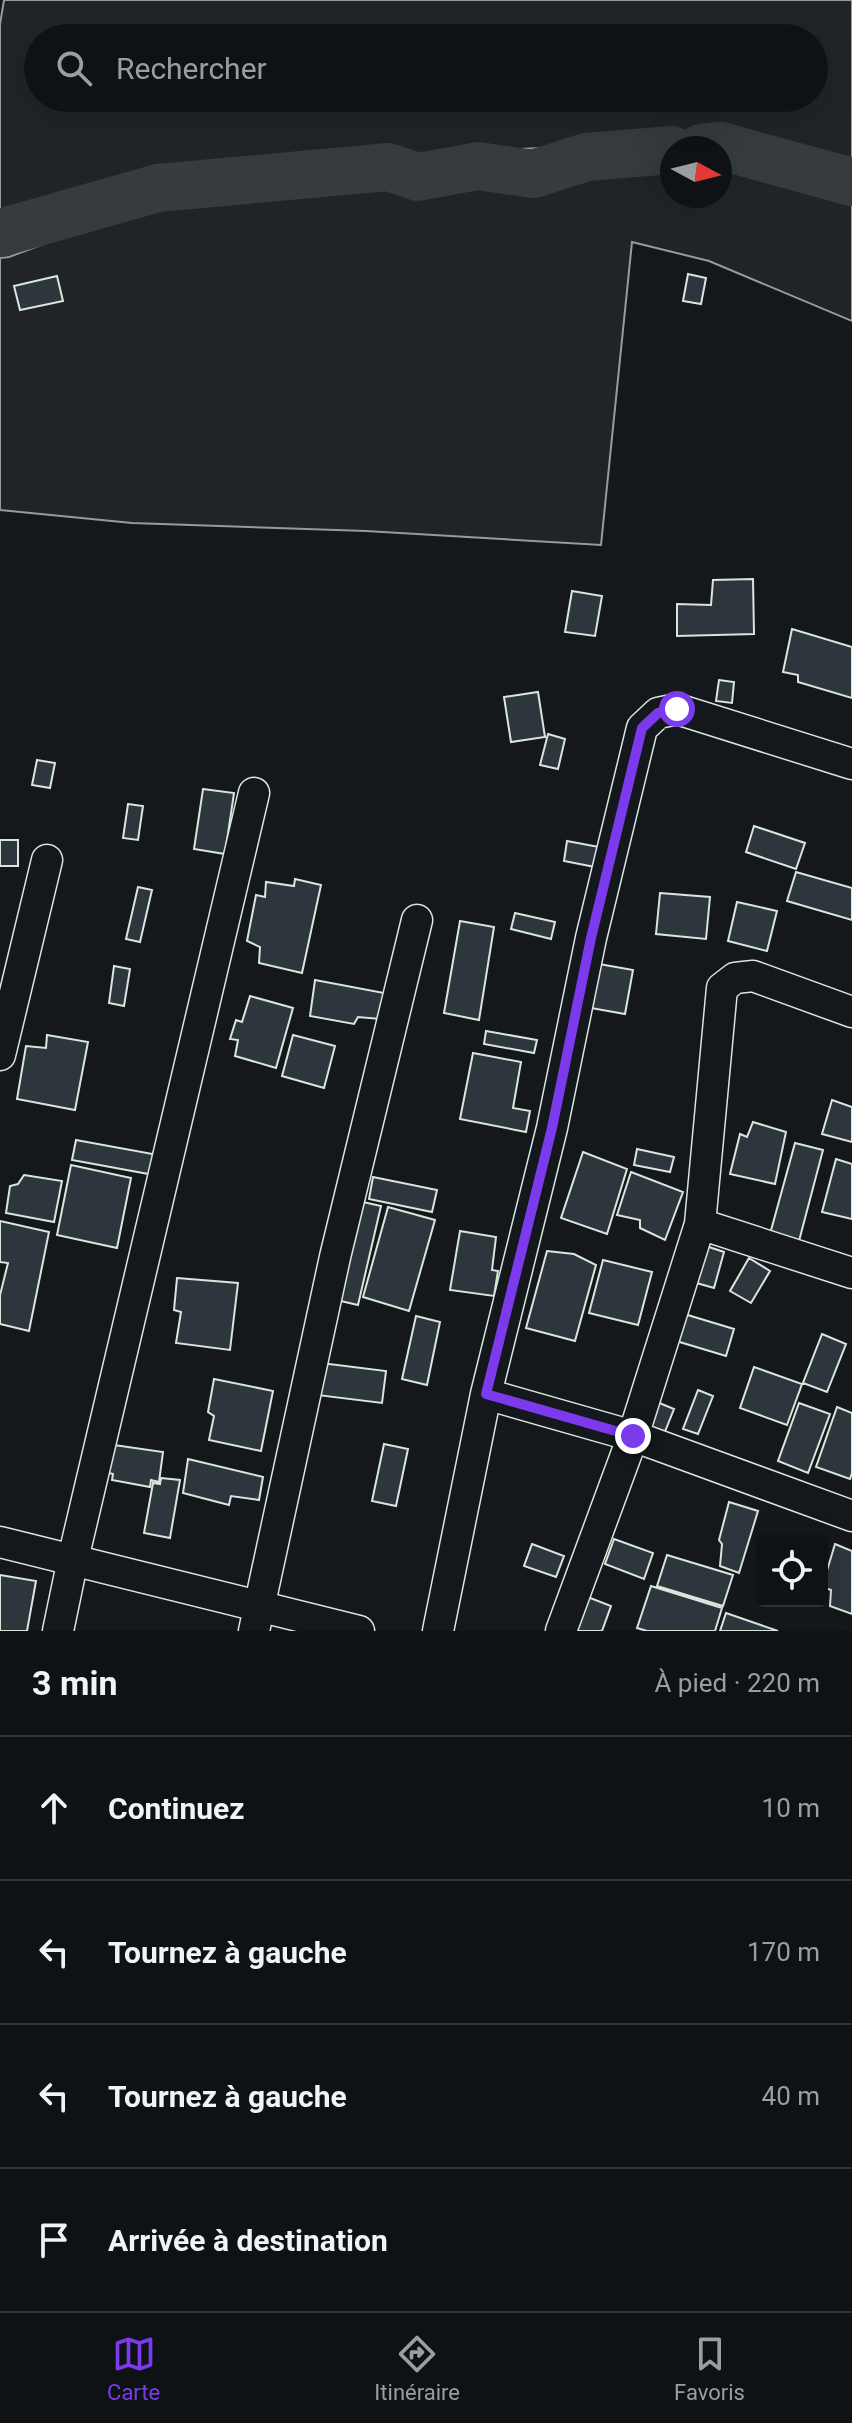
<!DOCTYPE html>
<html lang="fr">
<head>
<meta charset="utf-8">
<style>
  :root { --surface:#0f1215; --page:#181b1e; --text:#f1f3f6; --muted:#9b9ea0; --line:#2f3234; --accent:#7c3aed }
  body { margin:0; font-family:Roboto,sans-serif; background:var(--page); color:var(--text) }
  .controls { position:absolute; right:24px; bottom:24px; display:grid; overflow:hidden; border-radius:8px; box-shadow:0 8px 32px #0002 }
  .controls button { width:72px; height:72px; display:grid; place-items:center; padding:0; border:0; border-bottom:2px solid var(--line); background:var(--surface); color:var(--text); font:40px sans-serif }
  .compass { position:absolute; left:660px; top:136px; width:72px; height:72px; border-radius:50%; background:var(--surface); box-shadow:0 8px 32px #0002; rotate:97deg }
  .stop { position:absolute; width:24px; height:24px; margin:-18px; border:6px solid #7c3aed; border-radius:50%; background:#fff }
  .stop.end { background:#7c3aed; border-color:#fff; box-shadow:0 2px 8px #0008 }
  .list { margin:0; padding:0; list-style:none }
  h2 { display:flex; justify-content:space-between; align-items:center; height:104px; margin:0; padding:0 32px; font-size:34px }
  h2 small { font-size:26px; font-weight:400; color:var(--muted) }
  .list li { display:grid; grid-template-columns:52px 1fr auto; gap:24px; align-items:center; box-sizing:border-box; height:144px; padding:0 32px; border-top:2px solid var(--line) }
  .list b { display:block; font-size:30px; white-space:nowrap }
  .list em { font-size:26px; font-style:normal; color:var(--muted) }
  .icon { flex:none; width:44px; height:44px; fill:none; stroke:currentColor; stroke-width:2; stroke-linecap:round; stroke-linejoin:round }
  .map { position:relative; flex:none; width:852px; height:1631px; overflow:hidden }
  .search { position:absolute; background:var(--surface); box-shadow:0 8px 32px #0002; left:24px; right:24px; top:24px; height:88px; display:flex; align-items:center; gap:20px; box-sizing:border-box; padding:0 28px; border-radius:44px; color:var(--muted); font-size:30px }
  .sheet { height:680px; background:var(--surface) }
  nav { display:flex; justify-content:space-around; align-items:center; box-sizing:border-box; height:112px; border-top:2px solid var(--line); background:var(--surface); font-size:22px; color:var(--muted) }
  nav a { display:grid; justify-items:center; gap:4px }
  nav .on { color:var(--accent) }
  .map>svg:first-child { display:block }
  .green { fill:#202428; stroke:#939e99; stroke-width:2; fill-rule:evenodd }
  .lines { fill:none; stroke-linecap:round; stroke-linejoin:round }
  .river { stroke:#363b3e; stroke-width:48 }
  .building { fill:#2c363c; stroke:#d8e6dc; stroke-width:2 }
  .minor-casing { stroke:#d8e6dc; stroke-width:33 }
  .minor { stroke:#14181c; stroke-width:30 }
  .route { stroke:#7c3aed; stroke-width:10 }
</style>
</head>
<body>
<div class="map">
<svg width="852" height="1631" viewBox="0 0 852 1631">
  <rect width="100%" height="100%" fill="#14181c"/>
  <path class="green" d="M 4,0 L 852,0 L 852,165 L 744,139 L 472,151 L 212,170 L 0,222 L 0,24 ZM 38,38 L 814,38 L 814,98 L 38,98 Z
    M 625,165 L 672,165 L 672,196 L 720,196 L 720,165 L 747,165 L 852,193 L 852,321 L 709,261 L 632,242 L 601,545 L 366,531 L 132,523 L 0,510 L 0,258 L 9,257 L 148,205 L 233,189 L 348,180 L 534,182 Z"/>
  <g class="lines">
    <path class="river" d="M 701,148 L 721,146 L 852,182
      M 0,233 L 158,188 L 388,167 L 418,177 L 478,166 L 533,174 L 587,157 L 672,150"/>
  </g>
  <path class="building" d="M 688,274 L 706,278 L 701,304 L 683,301 Z
    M 57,276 L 63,301 L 20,310 L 14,286 Z
    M 753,579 L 754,634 L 677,636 L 677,604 L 711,605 L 713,580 Z
    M 572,591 L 602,596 L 595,636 L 565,632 Z
    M 792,629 L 852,647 L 852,698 L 798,682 L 798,675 L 783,672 Z
    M 719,680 L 734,682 L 732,703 L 716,701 Z
    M 538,692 L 545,737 L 511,742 L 504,697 Z
    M 548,734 L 565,739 L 558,769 L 540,765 Z
    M 37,760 L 55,763 L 50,788 L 32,785 Z
    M 203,789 L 234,793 L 225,854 L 194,849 Z
    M 128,804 L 143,806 L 138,840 L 123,838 Z
    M 754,826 L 805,843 L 796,869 L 746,852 Z
    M 0,840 L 18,840 L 18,866 L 0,866 Z
    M 567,841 L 599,847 L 595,867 L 564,861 Z
    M 796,872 L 852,888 L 852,920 L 787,901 Z
    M 295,879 L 321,885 L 302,973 L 259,963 L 260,947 L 247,941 L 256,895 L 265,897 L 266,882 L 294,886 Z
    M 138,887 L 152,890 L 140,942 L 126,939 Z
    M 660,893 L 710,897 L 706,939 L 656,934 Z
    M 737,902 L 777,911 L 767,951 L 728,941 Z
    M 515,913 L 555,922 L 551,939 L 511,929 Z
    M 460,921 L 494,927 L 479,1020 L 444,1013 Z
    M 599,964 L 633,970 L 625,1014 L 591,1008 Z
    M 114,966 L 130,969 L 124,1006 L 109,1003 Z
    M 315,980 L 384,993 L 380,1019 L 358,1017 L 354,1024 L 310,1016 Z
    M 250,996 L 293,1008 L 276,1068 L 235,1056 L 238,1040 L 230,1039 L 236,1020 L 242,1022 Z
    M 486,1031 L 537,1040 L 534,1053 L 484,1044 Z
    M 47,1035 L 88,1042 L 75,1110 L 17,1099 L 26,1046 L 46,1048 Z
    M 293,1035 L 335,1046 L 324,1088 L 282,1076 Z
    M 473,1053 L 521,1062 L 513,1108 L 530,1111 L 526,1132 L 460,1119 Z
    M 832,1100 L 852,1107 L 852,1142 L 822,1134 Z
    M 753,1122 L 786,1132 L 775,1184 L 730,1174 L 740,1134 L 747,1137 Z
    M 76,1140 L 158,1155 L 154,1175 L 72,1160 Z
    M 795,1143 L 823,1150 L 799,1241 L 770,1234 Z
    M 637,1149 L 674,1157 L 670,1172 L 634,1165 Z
    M 583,1152 L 627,1169 L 607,1234 L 561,1218 Z
    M 836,1159 L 852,1164 L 852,1219 L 822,1212 Z
    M 71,1165 L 131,1178 L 117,1248 L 57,1235 Z
    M 631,1172 L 683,1192 L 665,1240 L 640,1228 L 640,1220 L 617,1215 Z
    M 24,1175 L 62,1181 L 54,1222 L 6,1213 L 10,1186 L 18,1184 Z
    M 373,1177 L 437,1190 L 432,1212 L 369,1199 Z
    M 354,1200 L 381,1206 L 358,1305 L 332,1299 Z
    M 388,1207 L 435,1220 L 409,1311 L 363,1297 Z
    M 0,1221 L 49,1232 L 29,1331 L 0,1324 L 0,1295 L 8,1263 L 0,1262 Z
    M 460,1231 L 496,1237 L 492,1270 L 498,1271 L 494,1296 L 450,1290 Z
    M 703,1245 L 724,1252 L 714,1288 L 693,1282 Z
    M 547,1251 L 574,1254 L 596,1265 L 575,1341 L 526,1328 Z
    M 749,1258 L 770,1271 L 751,1303 L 730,1291 Z
    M 603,1260 L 652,1272 L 638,1325 L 589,1313 Z
    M 177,1278 L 238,1283 L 230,1350 L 176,1343 L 181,1312 L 174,1310 Z
    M 681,1313 L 734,1329 L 726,1356 L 673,1340 Z
    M 416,1316 L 440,1322 L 427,1385 L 402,1379 Z
    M 822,1334 L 846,1344 L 827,1392 L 803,1383 Z
    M 321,1363 L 386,1371 L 382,1403 L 317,1395 Z
    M 754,1367 L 802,1384 L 787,1425 L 740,1408 Z
    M 214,1379 L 273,1391 L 261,1451 L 209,1440 L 214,1416 L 208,1412 Z
    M 698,1390 L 713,1396 L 698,1434 L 683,1429 Z
    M 657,1402 L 674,1409 L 664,1434 L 646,1427 Z
    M 799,1403 L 830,1414 L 808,1473 L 778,1461 Z
    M 837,1407 L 852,1413 L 852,1473 L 850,1479 L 816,1467 Z
    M 107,1444 L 163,1452 L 159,1482 L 151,1480 L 150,1487 L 112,1480 L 113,1474 L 105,1472 Z
    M 384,1444 L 408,1449 L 396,1506 L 372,1501 Z
    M 188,1459 L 263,1477 L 259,1500 L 231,1496 L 229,1505 L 183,1493 Z
    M 161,1478 L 180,1480 L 170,1538 L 144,1533 L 153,1483 L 160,1484 Z
    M 729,1502 L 758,1511 L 739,1573 L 720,1566 L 722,1544 L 719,1540 Z
    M 614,1539 L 653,1553 L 644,1579 L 605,1564 Z
    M 532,1544 L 564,1556 L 556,1577 L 524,1566 Z
    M 835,1544 L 852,1551 L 852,1614 L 830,1606 L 831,1590 L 822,1587 Z
    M 667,1555 L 733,1575 L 723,1606 L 657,1586 Z
    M 0,1575 L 36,1581 L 27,1631 L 0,1631 Z
    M 651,1586 L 722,1608 L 715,1631 L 647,1631 L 637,1628 Z
    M 580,1594 L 611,1606 L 602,1631 L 578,1631 L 568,1627 Z
    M 726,1613 L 778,1631 L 720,1631 Z"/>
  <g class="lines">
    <g class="minor-casing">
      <path id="minor" d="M 0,1055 L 47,860
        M 700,1224 L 852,1273
        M 486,1394 L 633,1436 L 852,1516
        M 0,1542 L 359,1631
        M 58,1631 L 73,1559 L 254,793
        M 254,1631 L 335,1257 L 417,920
        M 438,1631 L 486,1394 L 552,1128 L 591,938 L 642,728 L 658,713 L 677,709 L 852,764
        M 561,1631 L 633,1436 L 700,1224 L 722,988 L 735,978 L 753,976 L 852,1012"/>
    </g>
    <use href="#minor" class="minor"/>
  </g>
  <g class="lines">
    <path class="route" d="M 633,1436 L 486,1394 L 552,1128 L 591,938 L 642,728 L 658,713 L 677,709"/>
  </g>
</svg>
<div class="controls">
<button><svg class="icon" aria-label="locate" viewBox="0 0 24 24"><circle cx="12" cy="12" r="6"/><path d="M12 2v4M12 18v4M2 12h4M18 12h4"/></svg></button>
</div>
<svg class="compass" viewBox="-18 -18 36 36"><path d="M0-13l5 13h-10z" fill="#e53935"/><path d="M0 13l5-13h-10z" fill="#9b9ea0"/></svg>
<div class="stop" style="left:677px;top:709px"></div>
<div class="stop end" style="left:633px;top:1436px"></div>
<div class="search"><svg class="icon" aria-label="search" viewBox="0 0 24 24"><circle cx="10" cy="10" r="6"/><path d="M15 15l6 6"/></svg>Rechercher</div>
</div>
<section class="sheet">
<h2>3 min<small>À pied · 220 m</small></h2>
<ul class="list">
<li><svg class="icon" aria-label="ahead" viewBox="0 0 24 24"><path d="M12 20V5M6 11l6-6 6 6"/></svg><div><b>Continuez</b></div><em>10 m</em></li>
<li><svg class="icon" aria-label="left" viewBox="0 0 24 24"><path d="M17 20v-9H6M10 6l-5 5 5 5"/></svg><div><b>Tournez à gauche</b></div><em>170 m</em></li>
<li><svg class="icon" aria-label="left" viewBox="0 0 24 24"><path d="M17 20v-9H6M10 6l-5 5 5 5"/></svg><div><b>Tournez à gauche</b></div><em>40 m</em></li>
<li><svg class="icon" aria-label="arrive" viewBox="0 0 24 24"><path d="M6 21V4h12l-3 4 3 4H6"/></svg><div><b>Arrivée à destination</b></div></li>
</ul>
</section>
<nav>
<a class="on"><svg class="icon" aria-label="map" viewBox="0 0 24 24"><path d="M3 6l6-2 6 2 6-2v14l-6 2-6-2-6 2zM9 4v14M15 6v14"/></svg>Carte</a>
<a><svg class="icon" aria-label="directions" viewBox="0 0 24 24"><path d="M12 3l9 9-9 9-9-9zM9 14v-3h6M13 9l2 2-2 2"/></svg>Itinéraire</a>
<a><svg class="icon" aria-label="saved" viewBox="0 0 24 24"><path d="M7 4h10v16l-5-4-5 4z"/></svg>Favoris</a>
</nav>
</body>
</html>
